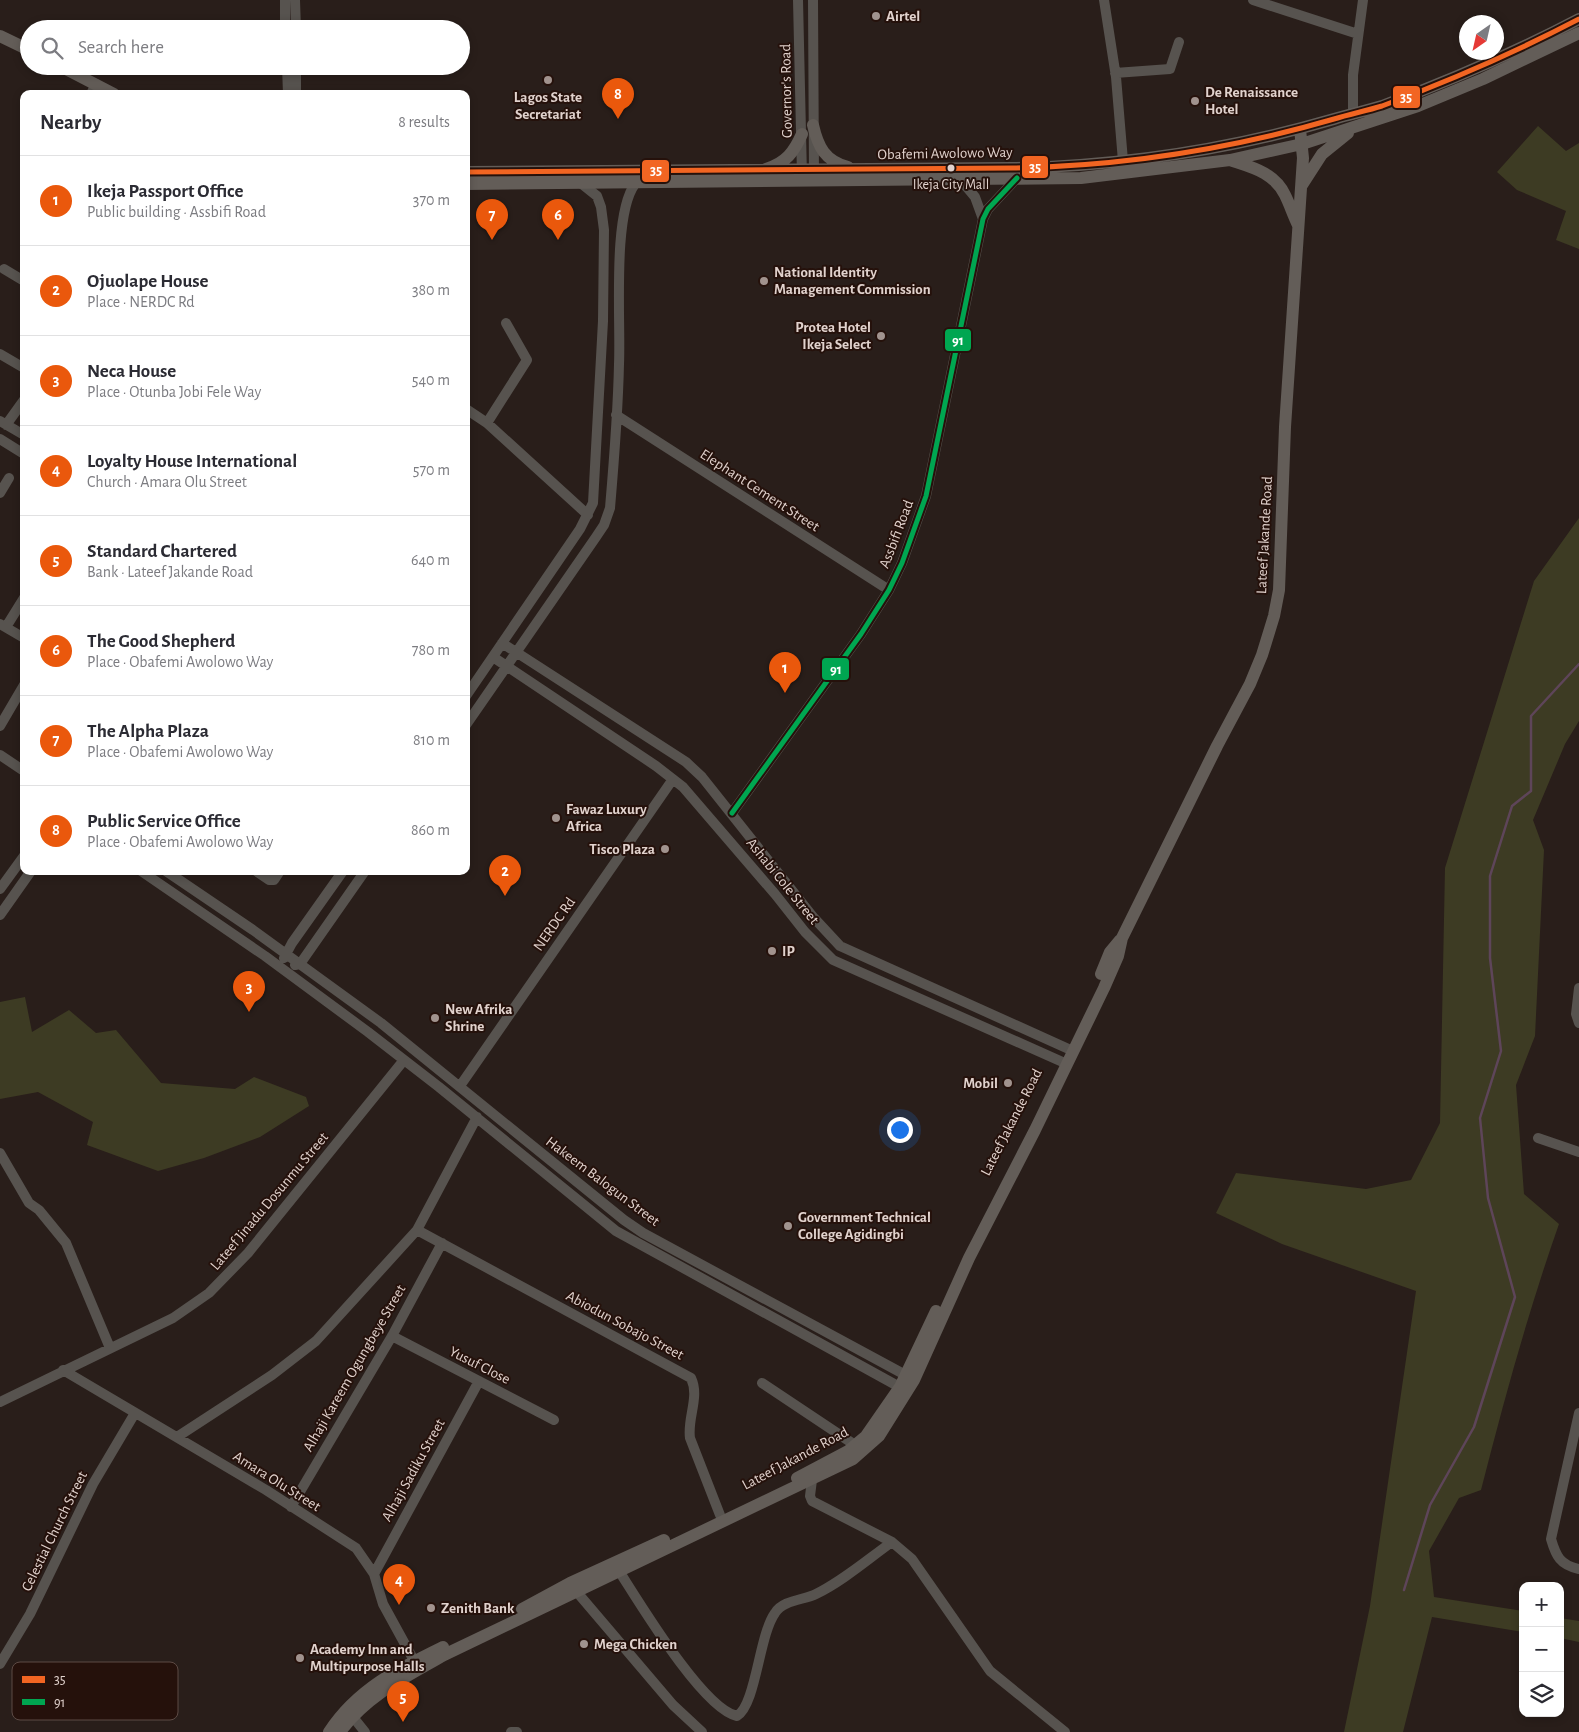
<!DOCTYPE html>
<html lang="en">
<head>
<meta charset="utf-8">
<style>
  :root { --surface:#fff; --page:#f7f7f7; --text:#2b2b33; --muted:#7c7c81; --line:#e1e1e2; --accent:#ea580c }
  body { margin:0; font-family:"Alegreya Sans",sans-serif; background:var(--page); color:var(--text) }
  .controls { position:absolute; right:15px; bottom:15px; display:grid; overflow:hidden; border-radius:10px; box-shadow:0 2px 8px #0003 }
  .controls button { width:45px; height:45px; display:grid; place-items:center; padding:0; border:0; border-bottom:1px solid var(--line); background:var(--surface); color:var(--text); font:25px sans-serif }
  .compass { position:absolute; left:1459px; top:15px; width:45px; height:45px; border-radius:50%; background:var(--surface); box-shadow:0 2px 8px #0003; rotate:214deg }
  .you { position:absolute; left:899px; top:1129px; width:18px; height:18px; margin:-12px; border:4px solid #fff; border-radius:50%; background:#1a73e8; box-shadow:0 0 0 8px #1a73e833 }
  .badge { display:grid; place-items:center; width:32px; height:32px; border-radius:50%; background:var(--accent); color:#fff; font-size:16px; font-weight:700 }
  .pin { position:absolute; translate:-50% -41px; filter:drop-shadow(0 1px 2px #0008) }
  .pin::after { content:''; position:absolute; top:26px; width:18px; height:15px; background:inherit; clip-path:polygon(0 0,100% 0,50% 100%) }
  .list { margin:0; padding:0; list-style:none }
  h2 { display:flex; justify-content:space-between; align-items:center; height:65px; margin:0; padding:0 20px; font-size:21px }
  h2 small { font-size:16px; font-weight:400; color:var(--muted) }
  .list li { display:grid; grid-template-columns:32px 1fr auto; gap:15px; align-items:center; box-sizing:border-box; height:90px; padding:0 20px; border-top:1px solid var(--line) }
  .list b { display:block; font-size:19px; white-space:nowrap }
  .list p { margin:0; font-size:16px; white-space:nowrap; color:var(--muted) }
  .list em { font-size:16px; font-style:normal; color:var(--muted) }
  .icon { flex:none; width:28px; height:28px; fill:none; stroke:currentColor; stroke-width:2; stroke-linecap:round; stroke-linejoin:round }
  .map { position:relative; flex:none; width:1579px; height:1732px; overflow:hidden }
  .search { position:absolute; background:var(--surface); box-shadow:0 2px 8px #0003; left:20px; top:20px; width:450px; height:55px; display:flex; align-items:center; gap:12px; box-sizing:border-box; padding:0 18px; border-radius:28px; color:var(--muted); font-size:19px }
  .panel { position:absolute; background:var(--surface); box-shadow:0 2px 8px #0003; left:20px; top:90px; width:450px; height:785px; border-radius:10px }
  .map>svg:first-child { display:block }
  .green { fill:#3d3b23 }
  .lines { fill:none; stroke-linecap:round; stroke-linejoin:round }
  .stream { stroke:#5e4559; stroke-width:2.5 }
  .minor { stroke:#57534f; stroke-width:10 }
  .major { stroke:#635d58; stroke-width:12 }
  .bus-1-casing { stroke:#25110b; stroke-width:9 }
  .bus-2-casing { stroke:#25110b; stroke-width:9 }
  .bus-1 { stroke:#f26522; stroke-width:5 }
  .bus-2 { stroke:#00a651; stroke-width:5 }
  .poi-dot { fill:#a1938e; stroke:#25110b; stroke-width:2 }
  .bus-dot { fill:#e1d2cd; stroke:#25110b; stroke-width:2 }
  .labels { text-anchor:middle; stroke-width:4; stroke-linejoin:round; paint-order:stroke }
  .bus-label { font-size:14px; fill:#e1d2cd; stroke:#25110b }
  .poi-label { font-size:15px; font-weight:bold; fill:#e1d2cd; stroke:#25110b; text-anchor:start }
  .street-label { font-size:15px; fill:#e1d2cd; stroke:#25110b }
  .key { fill:#25110b; stroke:#5d4b45; stroke-width:1 }
  .key-label { font-size:14px; fill:#e1d2cd }
  .line-badge { stroke:#25110b; stroke-width:2 }
  .badge-label { font-size:14px; text-anchor:middle; font-weight:bold; fill:#fff }
</style>
</head>
<body>
<div class="map">
<svg width="1579" height="1732" viewBox="0 0 1579 1732">
  <rect width="100%" height="100%" fill="#291e1a"/>
  <path class="green" d="M 1538,126 L 1566,151 L 1579,143 L 1579,249 L 1556,240 L 1566,211 L 1517,190 L 1497,172 Z
    M 1579,518 L 1579,721 L 1565,744 L 1533,820 L 1544,850 L 1535,1036 L 1516,1085 L 1524,1194 L 1559,1224 C 1528,1312 1504,1400 1481,1490 L 1459,1498 L 1429,1551 L 1434,1597 L 1523,1611 L 1523,1632 L 1432,1617 L 1403,1732 L 1344,1732 L 1370,1606 L 1416,1291 L 1282,1244 L 1216,1213 L 1236,1173 L 1366,1189 L 1411,1180 L 1440,1123 L 1445,868 L 1534,581 Z
    M 25,997 L 32,1032 L 69,1010 L 96,1033 L 116,1030 L 161,1083 L 235,1089 L 254,1077 L 306,1097 L 309,1106 L 260,1137 L 204,1158 L 158,1171 L 87,1145 L 93,1122 L 38,1092 L 0,1099 L 0,1002 Z
    M 1560,1618 L 1579,1621 L 1579,1642 L 1560,1638 Z"/>
  <g class="lines">
    <path class="stream" d="M 1404,1590 L 1430,1505 L 1474,1427 L 1515,1297 L 1488,1198 L 1480,1118 L 1501,1051 L 1490,958 L 1490,876 L 1512,806 L 1531,791 L 1531,716 L 1579,664"/>
    <path class="minor" d="M 285,0 L 285,29
      M 295,0 L 296,29
      M 798,0 L 802,176
      M 813,0 L 814,176
      M 1104,0 L 1116,77 L 1123,161
      M 1253,0 L 1358,34
      M 287,66 L 288,94
      M 1115,73 L 1170,69 L 1179,42
      M 91,94 L 96,84
      M 296,94 L 296,66
      M 1353,113 L 1353,75 L 1363,0
      M 960,179 L 975,197 L 983,219
      M 4,269 L 24,281
      M 0,354 L 24,368
      M 466,409 L 487,423 L 588,515
      M 616,415 L 889,590
      M 0,421 L 24,435
      M 487,423 L 527,360 L 506,323
      M 6,425 L 24,400
      M 0,439 L 24,454
      M 0,493 L 9,478
      M 0,624 L 24,638
      M 6,627 L 24,598
      M 502,643 L 686,762 L 702,777 L 814,918 L 840,946 L 1073,1051
      M 493,657 L 656,766 L 683,787 L 775,894 L 805,932 L 833,960 L 1067,1064
      M 466,696 L 580,529 L 593,503 L 603,321 L 604,230 L 601,207 L 597,196 L 582,184
      M 466,725 L 596,537 L 604,525 L 610,508 C 614,461 618,412 619,364 C 621,322 612,215 635,184
      M 0,726 L 24,685
      M 0,755 L 24,771
      M 732,813 L 861,634 L 889,590 L 902,563 L 926,496 L 983,219 L 988,209 L 1017,178
      M 141,871 L 265,956 L 368,1032 L 439,1087 L 616,1231 L 905,1390
      M 166,871 L 253,930 L 381,1023 L 624,1220 L 643,1233 L 911,1378
      M 256,871 L 269,880 L 274,880 L 280,871
      M 0,889 L 24,856
      M 0,915 L 31,871
      M 284,958 L 292,943 L 343,871
      M 295,965 L 300,964 L 365,871
      M 1579,988 L 1576,1014 L 1579,1023
      M 460,1086 L 673,779
      M 1538,1138 L 1579,1152
      M 0,1153 L 29,1203 L 39,1210 L 66,1243 L 110,1348
      M 417,1230 L 691,1378 C 700,1397 687,1418 690,1438 L 720,1515
      M 392,1336 L 554,1420
      M 63,1370 L 266,1490 L 356,1548 L 374,1574 L 383,1604 L 417,1666
      M 762,1383 L 855,1445
      M 0,1402 L 173,1318 L 209,1293 L 248,1253 L 404,1060
      M 1579,1413 L 1551,1539 C 1556,1556 1560,1565 1579,1569
      M 177,1437 L 272,1375 L 316,1341 L 417,1230 L 477,1117
      M 812,1480 L 810,1496 L 812,1501 L 892,1542 L 912,1559 L 990,1671 L 1065,1732
      M 291,1507 L 392,1336 L 442,1243
      M 619,1571 C 639,1602 703,1709 737,1716 C 756,1705 759,1635 775,1613 C 783,1600 804,1600 816,1594 C 843,1581 868,1559 892,1542
      M 374,1574 L 479,1381
      M 576,1591 L 673,1705 L 702,1732
      M 0,1664 L 30,1614 L 93,1484 L 135,1413
      M 349,1712 L 365,1732
      M 511,1732 L 517,1732"/>
    <path class="major" d="M 0,36 L 29,50
      M 60,66 L 114,94
      M 813,125 C 818,147 825,161 848,167
      M 1230,160 C 1251,167 1274,172 1285,195 C 1290,205 1293,215 1298,225
      M 766,169 C 786,163 794,152 802,134
      M 466,172 L 1013,168 C 1121,166 1231,149 1334,119 C 1350,114 1366,111 1382,106 C 1449,81 1516,52 1579,19
      M 466,184 L 1081,178 L 1230,160 L 1302,144 L 1418,106 L 1483,79 L 1579,33
      M 1302,185 L 1322,154 L 1348,133
      M 1101,974 L 1110,952 L 1120,940
      M 797,1478 L 848,1451 L 866,1436 L 900,1387 L 936,1311
      M 522,1609 L 570,1583 L 664,1540
      M 329,1732 C 357,1689 398,1669 443,1647
      M 340,1732 C 367,1695 406,1677 444,1655 L 853,1459 L 879,1436 L 914,1380 L 969,1258 L 1035,1130 L 1104,988 L 1118,956 L 1122,938 L 1217,746 L 1250,684 L 1262,655 L 1274,616 L 1279,590 L 1285,427 L 1303,158 L 1300,129"/>
    <g class="bus-1-casing">
      <path id="bus-1" d="M 466,172 L 1013,168 C 1121,166 1231,149 1334,119 C 1350,114 1366,111 1382,106 C 1449,81 1516,52 1579,19"/>
    </g>
    <g class="bus-2-casing">
      <path id="bus-2" d="M 732,813 L 861,634 L 889,590 L 902,563 L 926,496 L 983,219 L 988,209 L 1017,178"/>
    </g>
    <use href="#bus-1" class="bus-1"/>
    <use href="#bus-2" class="bus-2"/>
  </g>
  <g class="poi-dot">
    <circle cx="876" cy="16" r="5"/>
    <circle cx="548" cy="80" r="5"/>
    <circle cx="1195" cy="101" r="5"/>
    <circle cx="764" cy="281" r="5"/>
    <circle cx="881" cy="336" r="5"/>
    <circle cx="556" cy="818" r="5"/>
    <circle cx="665" cy="849" r="5"/>
    <circle cx="772" cy="951" r="5"/>
    <circle cx="435" cy="1018" r="5"/>
    <circle cx="1008" cy="1083" r="5"/>
    <circle cx="788" cy="1226" r="5"/>
    <circle cx="431" cy="1608" r="5"/>
    <circle cx="584" cy="1644" r="5"/>
    <circle cx="300" cy="1658" r="5"/>
  </g>
  <circle class="bus-dot" cx="951" cy="168" r="4.5"/>
  <g class="labels">
    <g class="bus-label">
      <text x="951" y="189">Ikeja City Mall</text>
    </g>
    <g class="poi-label">
      <text x="886" y="21">Airtel</text>
      <text x="1205" y="97">De Renaissance<tspan x="1205" dy="17">Hotel</tspan></text>
      <text x="548" y="102" text-anchor="middle">Lagos State<tspan x="548" dy="17">Secretariat</tspan></text>
      <text x="774" y="277">National Identity<tspan x="774" dy="17">Management Commission</tspan></text>
      <text x="871" y="332" text-anchor="end">Protea Hotel<tspan x="871" dy="17">Ikeja Select</tspan></text>
      <text x="566" y="814">Fawaz Luxury<tspan x="566" dy="17">Africa</tspan></text>
      <text x="655" y="854" text-anchor="end">Tisco Plaza</text>
      <text x="782" y="956">IP</text>
      <text x="445" y="1014">New Afrika<tspan x="445" dy="17">Shrine</tspan></text>
      <text x="998" y="1088" text-anchor="end">Mobil</text>
      <text x="798" y="1222">Government Technical<tspan x="798" dy="17">College Agidingbi</tspan></text>
      <text x="441" y="1613">Zenith Bank</text>
      <text x="594" y="1649">Mega Chicken</text>
      <text x="310" y="1654">Academy Inn and<tspan x="310" dy="17">Multipurpose Halls</tspan></text>
    </g>
    <g class="street-label">
      <text transform="translate(786 91) rotate(-91)" y="5">Governor's Road</text>
      <text transform="translate(945 153) rotate(-1)" y="5">Obafemi Awolowo Way</text>
      <text transform="translate(760 490) rotate(33)" y="5">Elephant Cement Street</text>
      <text transform="translate(896 534) rotate(-69)" y="5">Assbifi Road</text>
      <text transform="translate(1264 535) rotate(-87)" y="5">Lateef Jakande Road</text>
      <text transform="translate(783 881) rotate(51)" y="5">Ashabi Cole Street</text>
      <text transform="translate(554 924) rotate(-55)" y="5">NERDC Rd</text>
      <text transform="translate(1011 1122) rotate(-63)" y="5">Lateef Jakande Road</text>
      <text transform="translate(603 1181) rotate(37)" y="5">Hakeem Balogun Street</text>
      <text transform="translate(269 1201) rotate(-50)" y="5">Lateef Jinadu Dosunmu Street</text>
      <text transform="translate(625 1325) rotate(28)" y="5">Abiodun Sobajo Street</text>
      <text transform="translate(480 1365) rotate(27)" y="5">Yusuf Close</text>
      <text transform="translate(354 1368) rotate(-60)" y="5">Alhaji Kareem Ogungbeye Street</text>
      <text transform="translate(795 1458) rotate(-28)" y="5">Lateef Jakande Road</text>
      <text transform="translate(413 1470) rotate(-61)" y="5">Alhaji Sadiku Street</text>
      <text transform="translate(277 1481) rotate(32)" y="5">Amara Olu Street</text>
      <text transform="translate(54 1531) rotate(-64)" y="5">Celestial Church Street</text>
    </g>
  </g>
  <rect x="12" y="1662" width="166" height="58" rx="8" class="key"/>
  <rect x="22" y="1676" width="23" height="7" fill="#f26522"/>
  <rect x="22" y="1699" width="23" height="6" fill="#00a651"/>
  <g class="key-label">
    <text x="54" y="1684">35</text>
    <text x="54" y="1707">91</text>
  </g>
  <g class="line-badge">
    <rect x="1392" y="85" width="29" height="24" rx="5" fill="#f26522"/>
    <rect x="1021" y="155" width="28" height="24" rx="5" fill="#f26522"/>
    <rect x="641" y="159" width="29" height="24" rx="5" fill="#f26522"/>
    <rect x="944" y="328" width="28" height="24" rx="5" fill="#00a651"/>
    <rect x="821" y="657" width="29" height="24" rx="5" fill="#00a651"/>
  </g>
  <g class="badge-label">
    <text x="1406" y="102">35</text>
    <text x="1035" y="172">35</text>
    <text x="656" y="175">35</text>
    <text x="958" y="345">91</text>
    <text x="836" y="674">91</text>
  </g>
</svg>
<div class="controls">
<button>+</button>
<button>−</button>
<button><svg class="icon" aria-label="layers" viewBox="0 0 24 24"><path d="M12 4l9 5-9 5-9-5zM3 14l9 5 9-5"/></svg></button>
</div>
<svg class="compass" viewBox="-18 -18 36 36"><path d="M0-13l5 13h-10z" fill="#e53935"/><path d="M0 13l5-13h-10z" fill="#7c7c81"/></svg>
<div class="you"></div>
<div class="pin badge" style="left:785px;top:693px">1</div>
<div class="pin badge" style="left:505px;top:896px">2</div>
<div class="pin badge" style="left:249px;top:1012px">3</div>
<div class="pin badge" style="left:399px;top:1605px">4</div>
<div class="pin badge" style="left:403px;top:1722px">5</div>
<div class="pin badge" style="left:558px;top:240px">6</div>
<div class="pin badge" style="left:492px;top:240px">7</div>
<div class="pin badge" style="left:618px;top:119px">8</div>
<div class="search"><svg class="icon" aria-label="search" viewBox="0 0 24 24"><circle cx="10" cy="10" r="6"/><path d="M15 15l6 6"/></svg>Search here</div>
<section class="panel">
<h2>Nearby<small>8 results</small></h2>
<ul class="list">
<li><span class="badge">1</span><div><b>Ikeja Passport Office</b><p>Public building · Assbifi Road</p></div><em>370 m</em></li>
<li><span class="badge">2</span><div><b>Ojuolape House</b><p>Place · NERDC Rd</p></div><em>380 m</em></li>
<li><span class="badge">3</span><div><b>Neca House</b><p>Place · Otunba Jobi Fele Way</p></div><em>540 m</em></li>
<li><span class="badge">4</span><div><b>Loyalty House International</b><p>Church · Amara Olu Street</p></div><em>570 m</em></li>
<li><span class="badge">5</span><div><b>Standard Chartered</b><p>Bank · Lateef Jakande Road</p></div><em>640 m</em></li>
<li><span class="badge">6</span><div><b>The Good Shepherd</b><p>Place · Obafemi Awolowo Way</p></div><em>780 m</em></li>
<li><span class="badge">7</span><div><b>The Alpha Plaza</b><p>Place · Obafemi Awolowo Way</p></div><em>810 m</em></li>
<li><span class="badge">8</span><div><b>Public Service Office</b><p>Place · Obafemi Awolowo Way</p></div><em>860 m</em></li>
</ul>
</section>
</div>
</body>
</html>
